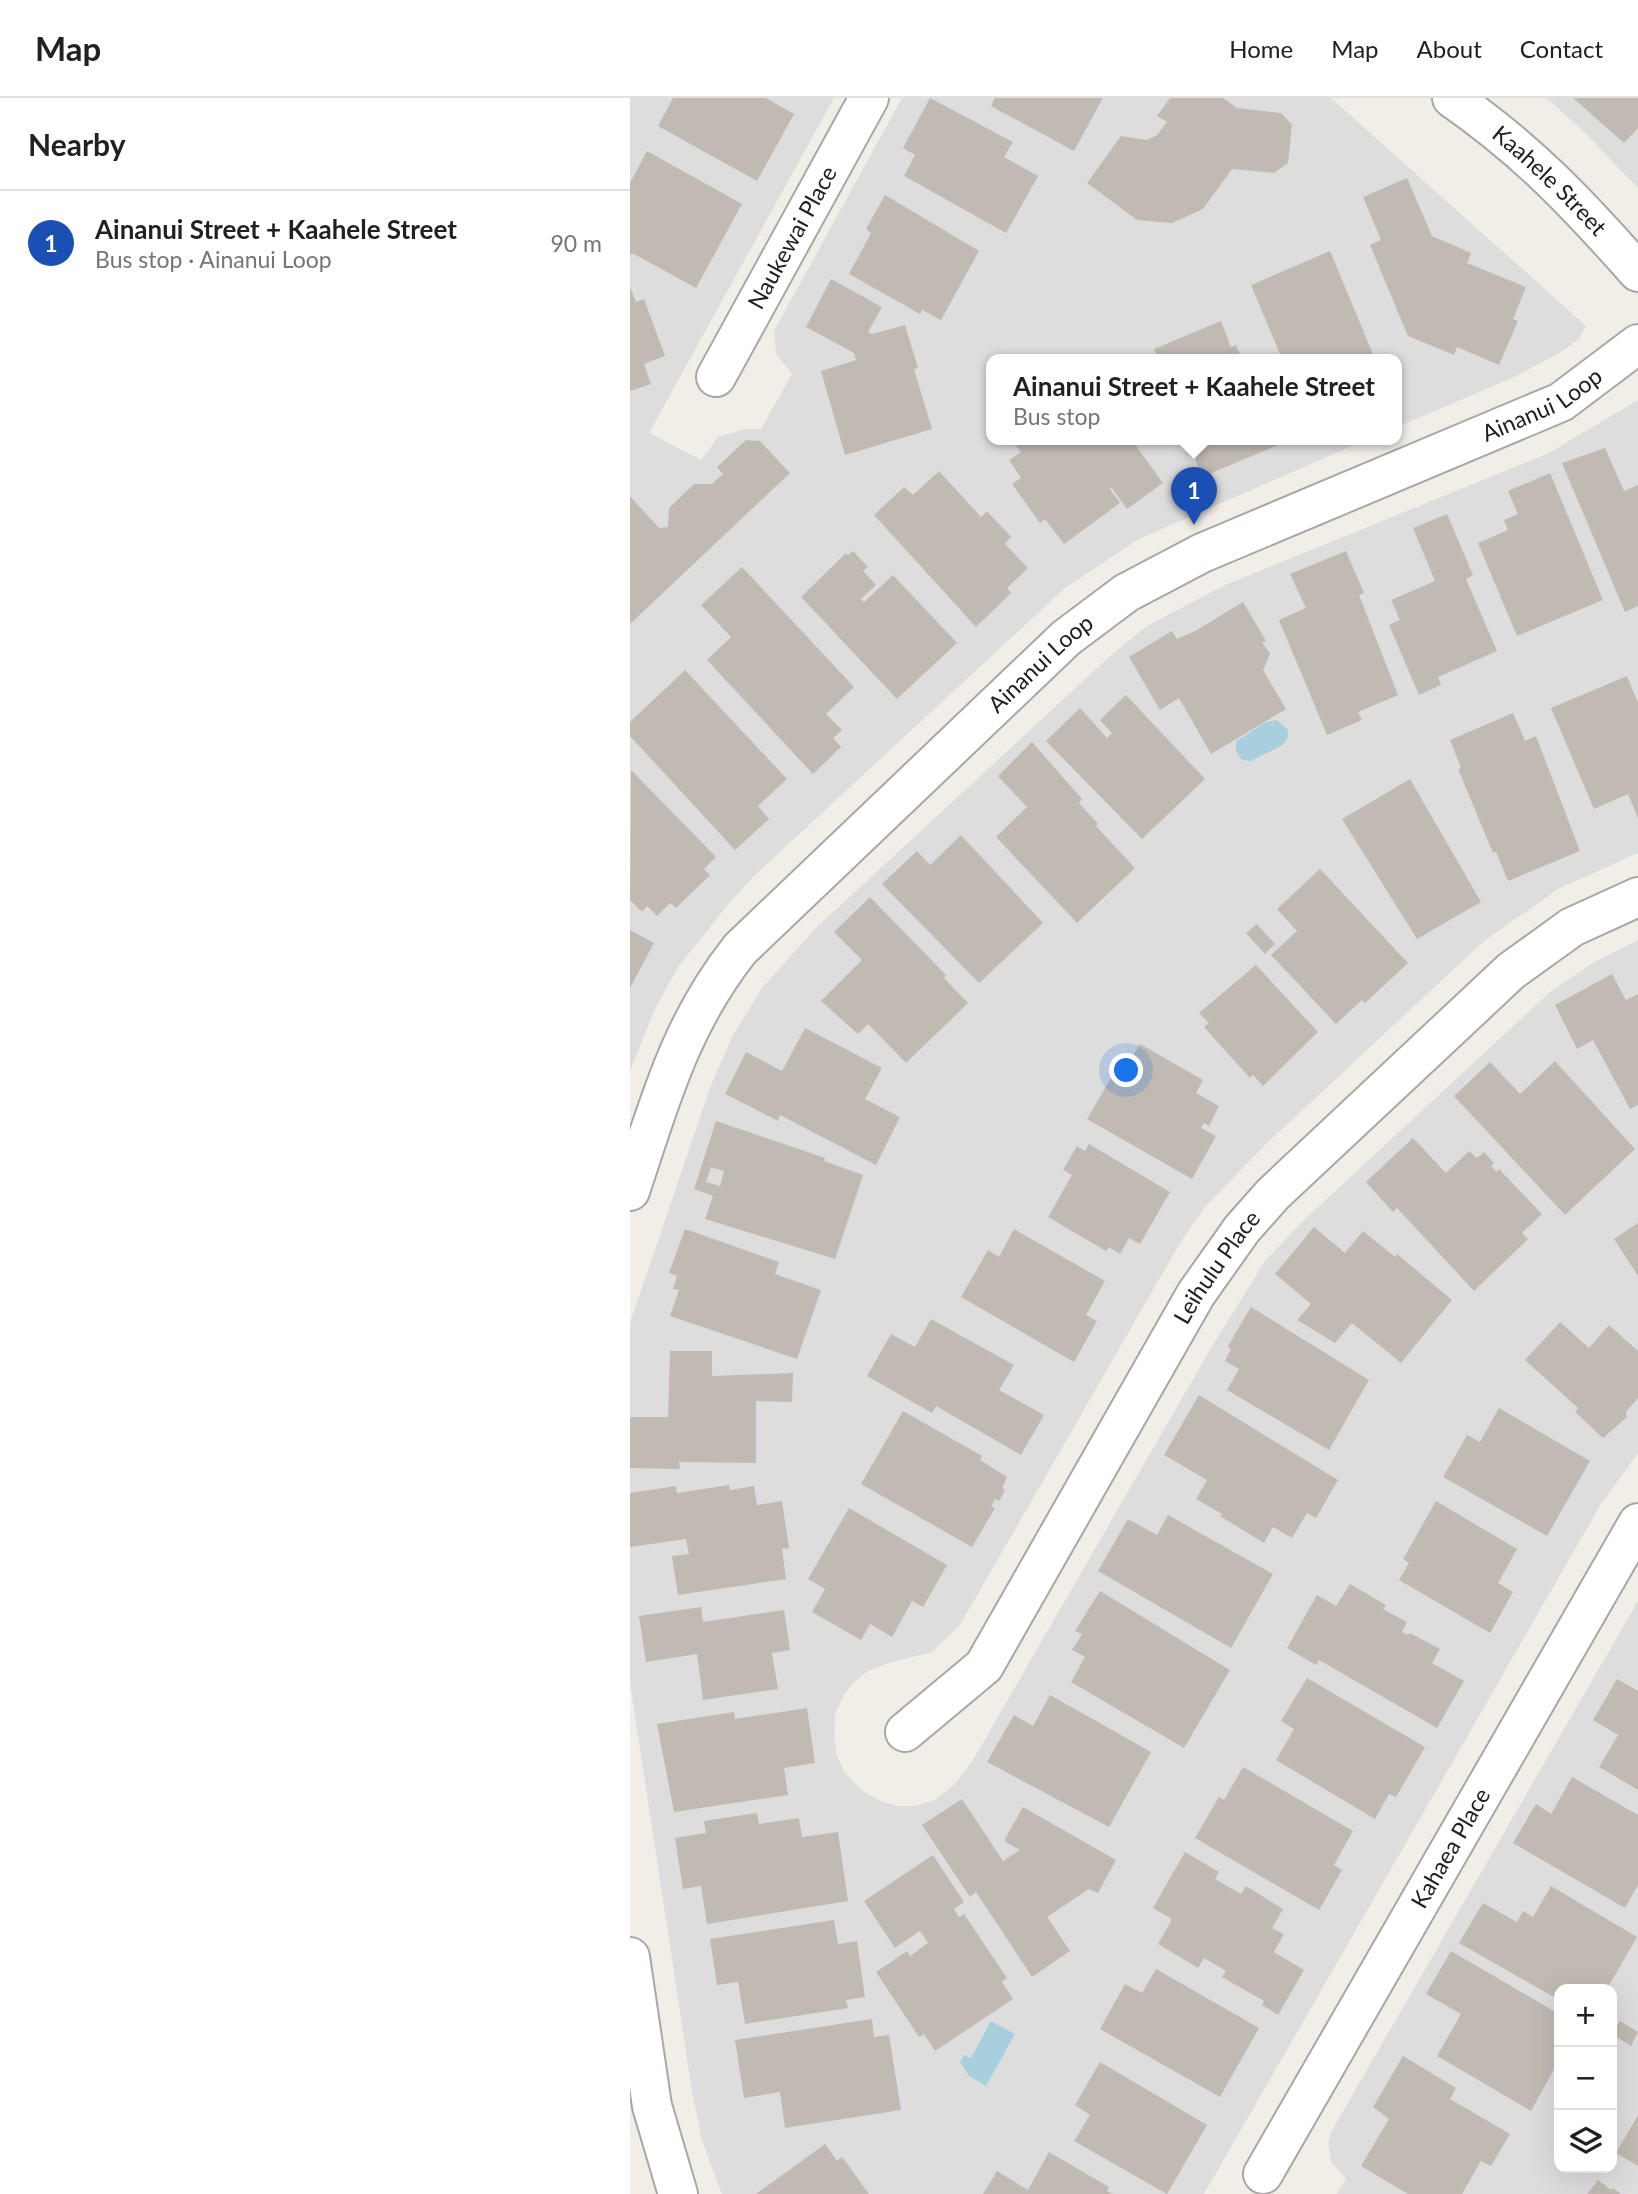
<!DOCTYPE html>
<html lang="en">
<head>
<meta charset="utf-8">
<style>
  :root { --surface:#fff; --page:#f2f2f2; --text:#202124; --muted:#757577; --line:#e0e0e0; --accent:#ea580c }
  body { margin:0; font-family:Lato,sans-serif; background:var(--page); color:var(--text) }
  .controls { position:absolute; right:21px; bottom:21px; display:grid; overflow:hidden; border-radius:14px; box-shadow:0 7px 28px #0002 }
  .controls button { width:63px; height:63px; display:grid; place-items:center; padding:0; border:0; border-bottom:2px solid var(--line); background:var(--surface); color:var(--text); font:35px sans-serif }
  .you { position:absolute; left:497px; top:973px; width:24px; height:24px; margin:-18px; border:5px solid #fff; border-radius:50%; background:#1a73e8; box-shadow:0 0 0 10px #1a73e833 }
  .badge { display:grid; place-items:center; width:46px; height:46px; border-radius:50%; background:var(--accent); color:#fff; font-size:23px; font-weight:700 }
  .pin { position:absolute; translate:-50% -58px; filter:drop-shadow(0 2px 4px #0008) }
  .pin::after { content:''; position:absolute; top:37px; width:24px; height:21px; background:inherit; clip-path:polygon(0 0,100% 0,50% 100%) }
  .popup { position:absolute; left:356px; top:256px; width:416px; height:91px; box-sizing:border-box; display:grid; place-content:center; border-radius:14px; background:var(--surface); filter:drop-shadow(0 2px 5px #0005); font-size:23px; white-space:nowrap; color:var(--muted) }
  .popup b { font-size:26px; color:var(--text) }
  .popup::after { content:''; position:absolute; left:50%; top:100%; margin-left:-14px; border:14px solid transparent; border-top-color:var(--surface) }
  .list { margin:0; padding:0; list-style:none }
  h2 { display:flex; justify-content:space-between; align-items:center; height:91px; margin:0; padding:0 28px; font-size:30px }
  h2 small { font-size:23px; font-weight:400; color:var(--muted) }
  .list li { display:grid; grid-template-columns:46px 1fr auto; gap:21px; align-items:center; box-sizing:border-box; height:105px; padding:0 28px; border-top:2px solid var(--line) }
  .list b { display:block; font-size:26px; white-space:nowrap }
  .list p { margin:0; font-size:23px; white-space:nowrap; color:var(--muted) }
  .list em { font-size:23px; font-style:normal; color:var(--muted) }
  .icon { flex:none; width:38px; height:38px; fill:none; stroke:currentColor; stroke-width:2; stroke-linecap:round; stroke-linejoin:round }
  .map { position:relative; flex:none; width:1008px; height:2096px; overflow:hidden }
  header { display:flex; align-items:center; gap:42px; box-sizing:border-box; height:98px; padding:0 35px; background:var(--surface); border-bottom:2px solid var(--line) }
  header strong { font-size:33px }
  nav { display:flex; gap:38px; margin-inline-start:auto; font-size:24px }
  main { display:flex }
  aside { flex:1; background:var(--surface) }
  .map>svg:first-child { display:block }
  .residential { fill:#dedddd; fill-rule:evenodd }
  .water { fill:#a8cfdd }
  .building { fill:#c1bab3; fill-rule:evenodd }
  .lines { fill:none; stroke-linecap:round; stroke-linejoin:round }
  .minor-casing { stroke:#a7a7a7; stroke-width:42 }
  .minor { stroke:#fff; stroke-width:38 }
  .labels { text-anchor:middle; stroke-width:5; stroke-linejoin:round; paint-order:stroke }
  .street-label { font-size:23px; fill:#202020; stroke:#fff }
</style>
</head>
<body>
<header>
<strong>Map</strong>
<nav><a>Home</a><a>Map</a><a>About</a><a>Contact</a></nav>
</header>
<main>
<aside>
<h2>Nearby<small></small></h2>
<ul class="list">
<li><span class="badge" style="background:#1a4fb4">1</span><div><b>Ainanui Street + Kaahele Street</b><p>Bus stop · Ainanui Loop</p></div><em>90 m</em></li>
</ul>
</aside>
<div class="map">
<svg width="1008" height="2096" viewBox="0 0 1008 2096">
  <rect width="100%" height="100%" fill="#f1eee7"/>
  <path class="residential" d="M 0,0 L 204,0 L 19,335 L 71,362 L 88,339 L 116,331 L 131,331 L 162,276 L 146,256 L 144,233 L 272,0 L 701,0 L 956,228 L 949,241 L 928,256 L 884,279 L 767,329 L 767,261 L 361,261 L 361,341 L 738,341 L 509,441 L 435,490 L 124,778 L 100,804 L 48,869 L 26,909 L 0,973 Z
    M 917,0 L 1008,0 L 1008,90 L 954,34 Z
    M 1008,302 L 1008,755 L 928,791 L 853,844 L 637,1045 L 574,1110 L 550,1145 L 330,1527 L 302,1554 L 258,1565 L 238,1573 L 224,1584 L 213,1598 L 205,1617 L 204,1639 L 207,1658 L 215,1675 L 231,1692 L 250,1703 L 267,1708 L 285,1708 L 304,1702 L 324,1687 L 343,1662 L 581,1250 L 635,1163 L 674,1122 L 920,894 L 964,864 L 1008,842 L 1008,1355 L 971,1406 L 574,2096 L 92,2096 L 72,2043 L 62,1993 L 0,1585 L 0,1225 L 80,990 L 102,939 L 132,890 L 186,830 L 479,559 L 517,528 L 593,488 L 919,355 Z
    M 1008,1503 L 1008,2096 L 707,2096 L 716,2081 L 701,2064 L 698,2045 L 701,2034 ZM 929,1891 L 982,1891 L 982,2070 L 929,2070 Z"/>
  <path class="water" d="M 647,622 L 658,632 C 661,651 634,653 622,663 L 612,662 L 606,653 L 606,643 L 636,624 Z
    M 361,1923 L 385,1936 L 356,1988 L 339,1978 L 330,1964 L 334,1957 L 341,1960 Z"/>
  <path class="building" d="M 43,0 L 136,0 L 164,16 L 127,83 L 28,28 Z
    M 300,0 L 383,44 L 374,59 L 408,78 L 376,135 L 274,78 L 285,57 L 273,50 Z
    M 365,0 L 473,0 L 444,53 L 361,8 Z
    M 540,0 L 593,0 L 607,10 L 651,15 L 662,27 L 658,65 L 644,75 L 602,71 L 573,111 L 542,125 L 507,122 L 457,85 L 491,38 L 517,42 L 527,37 L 537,24 L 527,18 Z
    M 943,0 L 1008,0 L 1008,30 L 994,45 Z
    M 17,53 L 112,106 L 66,190 L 2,155 L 0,159 L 0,85 Z
    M 777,80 L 802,138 L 841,155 L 837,165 L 896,189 L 883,221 L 888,223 L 869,267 L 827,249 L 824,257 L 778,238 L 740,147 L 751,142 L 733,99 Z
    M 255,97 L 349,153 L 311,222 L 292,212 L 290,216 L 219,176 L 241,135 L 236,131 Z
    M 700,153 L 745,261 L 652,261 L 621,187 Z
    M 201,181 L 252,209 L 238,234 L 242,236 L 275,227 L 288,270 L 284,271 L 302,331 L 215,357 L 191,273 L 226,262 L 224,255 L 176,229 Z
    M 0,189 L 6,204 L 14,201 L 35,258 L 14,266 L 21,286 L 0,293 Z
    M 591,223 L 601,249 L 606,247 L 612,261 L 528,261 L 524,251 Z
    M 394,341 L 501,341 L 533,385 L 497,411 L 482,390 L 480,391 L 490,405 L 434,446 L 415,421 L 410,425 L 382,386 L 391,380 L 379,362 L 391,354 L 386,348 Z
    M 557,341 L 646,341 L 648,347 L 572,379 Z
    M 116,342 L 130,343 L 160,375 L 0,526 L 0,398 L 29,430 L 38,429 L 39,410 L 64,386 L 82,386 L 93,376 L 87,369 Z
    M 975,350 L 994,393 L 1008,387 L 1008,508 L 995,514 L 932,365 Z
    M 309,373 L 351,419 L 357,413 L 381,439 L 375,446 L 398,470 L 377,490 L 381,495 L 346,529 L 244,417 L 274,389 L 283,397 Z
    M 920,375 L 973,502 L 887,538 L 848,445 L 878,432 L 874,422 L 888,416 L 878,393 Z
    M 817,416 L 843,477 L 836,481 L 867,553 L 808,579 L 811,587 L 789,597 L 759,527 L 770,522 L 761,502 L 805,483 L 783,430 Z
    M 223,453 L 238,469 L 233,473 L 246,487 L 231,501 L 234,504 L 263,477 L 327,545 L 267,601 L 171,499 L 216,455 L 218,457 Z
    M 716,453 L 734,495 L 729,497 L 768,597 L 728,614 L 732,622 L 697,637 L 649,522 L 676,510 L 660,476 Z
    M 112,469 L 224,589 L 196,616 L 212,632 L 203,640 L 211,649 L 183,676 L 77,562 L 101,539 L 71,507 Z
    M 613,504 L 636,543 L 632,544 L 640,556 L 633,572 L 656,611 L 581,656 L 549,600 L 530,612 L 499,559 L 542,533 L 547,541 L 567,532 Z
    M 55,572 L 157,681 L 128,708 L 139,721 L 105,752 L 0,638 L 0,624 Z
    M 997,578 L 1008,605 L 1008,720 L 998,696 L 964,711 L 921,610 Z
    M 496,597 L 575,681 L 512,741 L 416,643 L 450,610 L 477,640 L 482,635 L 470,622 Z
    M 883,615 L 895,643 L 906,638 L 950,753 L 878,783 L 866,754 L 863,755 L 828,671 L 831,670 L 820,642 Z
    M 402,644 L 452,701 L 449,705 L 468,726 L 466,728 L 505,770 L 447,825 L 366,739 L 397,709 L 368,678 Z
    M 1,672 L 86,759 L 74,771 L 80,777 L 46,810 L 40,805 L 27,818 L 17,808 L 12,814 L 0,802 Z
    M 780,681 L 851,804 L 787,841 L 712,721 Z
    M 331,737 L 413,825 L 349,885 L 252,786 L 287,753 L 300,767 Z
    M 690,771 L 778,865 L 735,905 L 732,902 L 706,926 L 641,857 L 667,833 L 647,811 Z
    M 240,799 L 316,877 L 314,880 L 338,905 L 276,965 L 238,926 L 228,936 L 191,903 L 232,862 L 204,834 Z
    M 627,826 L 645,846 L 635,856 L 616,835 Z
    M 0,832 L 24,845 L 0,890 Z
    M 626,867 L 688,934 L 633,988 L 623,977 L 620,980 L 574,929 L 579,925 L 569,915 Z
    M 982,876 L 996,902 L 1008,896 L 1008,1007 L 1000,1011 L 963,942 L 947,951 L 925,907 Z
    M 175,930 L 252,970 L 235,1001 L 270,1019 L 246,1067 L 150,1017 L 148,1023 L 95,996 L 116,954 L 152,973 Z
    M 510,946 L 573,982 L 566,995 L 589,1008 L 579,1028 L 574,1025 L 571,1030 L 586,1038 L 562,1081 L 457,1021 L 491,963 L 497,967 Z
    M 925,963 L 1005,1051 L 935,1117 L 824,998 L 860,964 L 890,996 Z
    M 86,1023 L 195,1060 L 194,1063 L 233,1077 L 205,1161 L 75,1121 L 83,1098 L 64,1091 ZM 81,1069 L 94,1073 L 90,1088 L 76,1084 Z
    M 783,1040 L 816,1075 L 839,1053 L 847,1060 L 854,1054 L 864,1065 L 861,1068 L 867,1074 L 869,1071 L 912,1116 L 892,1135 L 898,1141 L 844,1193 L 767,1110 L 763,1114 L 736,1084 Z
    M 459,1046 L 540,1094 L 510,1146 L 499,1140 L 490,1156 L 479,1149 L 476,1153 L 418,1119 L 442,1077 L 433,1072 L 447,1048 L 455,1053 Z
    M 1008,1125 L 1008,1178 L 984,1141 Z
    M 684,1129 L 715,1155 L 733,1133 L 765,1159 L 767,1156 L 822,1202 L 771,1265 L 722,1225 L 705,1245 L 667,1222 L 681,1206 L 645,1176 Z
    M 55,1131 L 149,1164 L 145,1176 L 191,1192 L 167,1261 L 40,1218 L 49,1192 L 43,1191 L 47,1178 L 39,1175 Z
    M 384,1131 L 475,1183 L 456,1217 L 467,1223 L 444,1264 L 331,1199 L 358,1152 L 369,1159 Z
    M 621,1209 L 739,1282 L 699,1352 L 597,1292 L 609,1271 L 595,1263 L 601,1251 L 598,1248 Z
    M 301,1221 L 384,1267 L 369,1292 L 414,1317 L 391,1357 L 306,1308 L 302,1315 L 237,1278 L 261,1236 L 285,1249 Z
    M 930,1224 L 959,1250 L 979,1227 L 1008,1253 L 1008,1300 L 996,1314 L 997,1319 L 973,1340 L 945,1314 L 948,1310 L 895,1262 Z
    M 40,1253 L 82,1253 L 82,1278 L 163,1275 L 162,1304 L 126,1303 L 126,1365 L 49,1364 L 50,1371 L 0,1370 L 0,1319 L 38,1319 Z
    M 569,1297 L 708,1382 L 686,1420 L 677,1415 L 662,1440 L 643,1429 L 634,1445 L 590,1418 L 592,1416 L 566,1401 L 577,1382 L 534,1357 Z
    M 869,1310 L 960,1363 L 917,1438 L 813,1379 L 837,1337 L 850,1344 Z
    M 273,1313 L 352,1358 L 350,1362 L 377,1379 L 372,1390 L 375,1392 L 369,1403 L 365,1401 L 361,1408 L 365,1410 L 342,1449 L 231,1386 Z
    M 99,1387 L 100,1392 L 124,1388 L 127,1407 L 152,1403 L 159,1450 L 152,1451 L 156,1481 L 48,1497 L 42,1458 L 59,1456 L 56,1441 L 0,1449 L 0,1395 L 46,1388 L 47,1395 Z
    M 806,1403 L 887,1451 L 868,1485 L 883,1494 L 860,1535 L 769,1482 L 779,1465 L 773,1461 Z
    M 219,1410 L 317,1467 L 293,1509 L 282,1503 L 262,1539 L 240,1526 L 231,1542 L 182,1514 L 195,1491 L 178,1481 Z
    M 538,1417 L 643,1476 L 601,1550 L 468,1473 L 498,1421 L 527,1437 Z
    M 720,1486 L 756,1507 L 753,1511 L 777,1524 L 772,1534 L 778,1537 L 780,1535 L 810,1551 L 802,1565 L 834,1583 L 807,1630 L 689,1562 L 686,1567 L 657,1550 L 687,1497 L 706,1508 Z
    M 470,1493 L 600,1572 L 554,1650 L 441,1584 L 455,1559 L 442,1552 L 452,1536 L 445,1533 Z
    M 71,1509 L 73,1524 L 154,1512 L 160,1552 L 142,1555 L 148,1591 L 73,1602 L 67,1556 L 16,1564 L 9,1518 Z
    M 677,1580 L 795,1649 L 766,1699 L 759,1696 L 745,1721 L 646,1662 L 664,1631 L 651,1623 Z
    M 987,1581 L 1008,1593 L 1008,1692 L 969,1669 L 988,1637 L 963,1622 Z
    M 420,1597 L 521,1654 L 479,1729 L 357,1664 L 384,1617 L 403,1628 Z
    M 177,1610 L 185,1665 L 154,1670 L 158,1697 L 44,1714 L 27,1626 L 104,1614 L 105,1621 Z
    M 613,1669 L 723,1733 L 704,1767 L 712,1772 L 689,1812 L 565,1740 L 589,1699 L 594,1702 Z
    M 942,1679 L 1008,1717 L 1008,1787 L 995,1810 L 883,1745 L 906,1706 L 921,1716 Z
    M 332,1701 L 373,1763 L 390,1752 L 374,1743 L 393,1709 L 486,1762 L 468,1795 L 459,1791 L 417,1819 L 440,1853 L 402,1879 L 346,1794 L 340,1799 L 292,1727 Z
    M 127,1715 L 129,1726 L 169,1720 L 172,1739 L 208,1734 L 218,1803 L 77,1826 L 71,1788 L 53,1791 L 45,1740 L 76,1735 L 74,1723 Z
    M 555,1754 L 589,1774 L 585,1781 L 611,1796 L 616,1788 L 653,1811 L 642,1830 L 654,1836 L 644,1854 L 674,1872 L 648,1917 L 632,1907 L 634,1903 L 592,1879 L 596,1873 L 574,1860 L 568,1870 L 528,1846 L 542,1821 L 523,1810 Z
    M 303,1757 L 334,1804 L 324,1811 L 329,1819 L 334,1816 L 377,1880 L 372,1884 L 383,1901 L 305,1953 L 294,1936 L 289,1939 L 246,1874 L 277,1853 L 280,1858 L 298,1845 L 290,1833 L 265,1850 L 234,1803 Z
    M 921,1788 L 1007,1839 L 977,1891 L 929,1891 L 929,1902 L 829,1845 L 853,1805 L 887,1824 L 893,1813 L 903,1819 Z
    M 204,1822 L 208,1846 L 227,1843 L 235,1899 L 216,1902 L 218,1910 L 115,1926 L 108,1884 L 87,1887 L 80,1841 Z
    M 821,1853 L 929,1916 L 929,1962 L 901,2013 L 807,1958 L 831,1916 L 796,1896 Z
    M 526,1871 L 629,1930 L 590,1999 L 470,1931 L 495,1886 L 512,1895 Z
    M 242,1921 L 244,1939 L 259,1937 L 271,2012 L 155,2030 L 150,1994 L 114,2000 L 105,1942 Z
    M 990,1923 L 1008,1934 L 1001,1948 L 982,1936 Z
    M 773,1958 L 826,1990 L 820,2001 L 880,2036 L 861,2068 L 851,2063 L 832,2096 L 778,2096 L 731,2068 L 759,2021 L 743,2009 Z
    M 470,1964 L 577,2027 L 537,2096 L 444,2043 L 460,2017 L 445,2007 Z
    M 1008,2017 L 1008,2068 L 986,2055 Z
    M 195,2046 L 207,2063 L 212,2059 L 239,2096 L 126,2096 Z
    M 419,2054 L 479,2089 L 477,2093 L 483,2096 L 353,2096 L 367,2073 L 398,2092 Z
    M 968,2082 L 981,2092 L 983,2090 L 991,2096 L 957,2096 Z"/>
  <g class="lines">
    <g class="minor-casing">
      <g id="minor">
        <path id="s1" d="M 822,0 C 898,53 947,105 1008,174"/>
        <path id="s2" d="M 86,279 L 239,0"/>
        <path id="s3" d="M 0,1093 C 30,1003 50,927 110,851 L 436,540 L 496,495 L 572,455 L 931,304 L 1008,246"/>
        <path id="s4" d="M 275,1634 L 354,1568 L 566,1196 L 612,1131 L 643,1096 L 881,873 L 942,829 L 1008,799"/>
        <path d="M 0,1859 L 22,2008 L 48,2096"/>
        <path id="s5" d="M 633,2076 L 1008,1425"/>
      </g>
    </g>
    <use href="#minor" class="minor"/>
  </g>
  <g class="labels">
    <g class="street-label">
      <text dy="8" stroke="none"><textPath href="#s1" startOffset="128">Kaahele Street</textPath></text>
      <text dy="8" stroke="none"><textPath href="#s2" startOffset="159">Naukewai Place</textPath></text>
      <text dy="8" stroke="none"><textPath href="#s3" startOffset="1250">Ainanui Loop</textPath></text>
      <text dy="8" stroke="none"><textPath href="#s3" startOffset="682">Ainanui Loop</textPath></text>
      <text dy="8" stroke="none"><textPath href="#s4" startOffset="565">Leihulu Place</textPath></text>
      <text dy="8" stroke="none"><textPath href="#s5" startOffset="376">Kahaea Place</textPath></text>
    </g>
  </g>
</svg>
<div class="controls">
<button>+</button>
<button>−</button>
<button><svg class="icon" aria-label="layers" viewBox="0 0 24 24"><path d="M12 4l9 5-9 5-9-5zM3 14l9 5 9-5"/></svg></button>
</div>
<div class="you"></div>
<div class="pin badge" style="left:564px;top:427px;background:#1a4fb4">1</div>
<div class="popup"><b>Ainanui Street + Kaahele Street</b>Bus stop</div>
</div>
</main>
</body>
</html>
